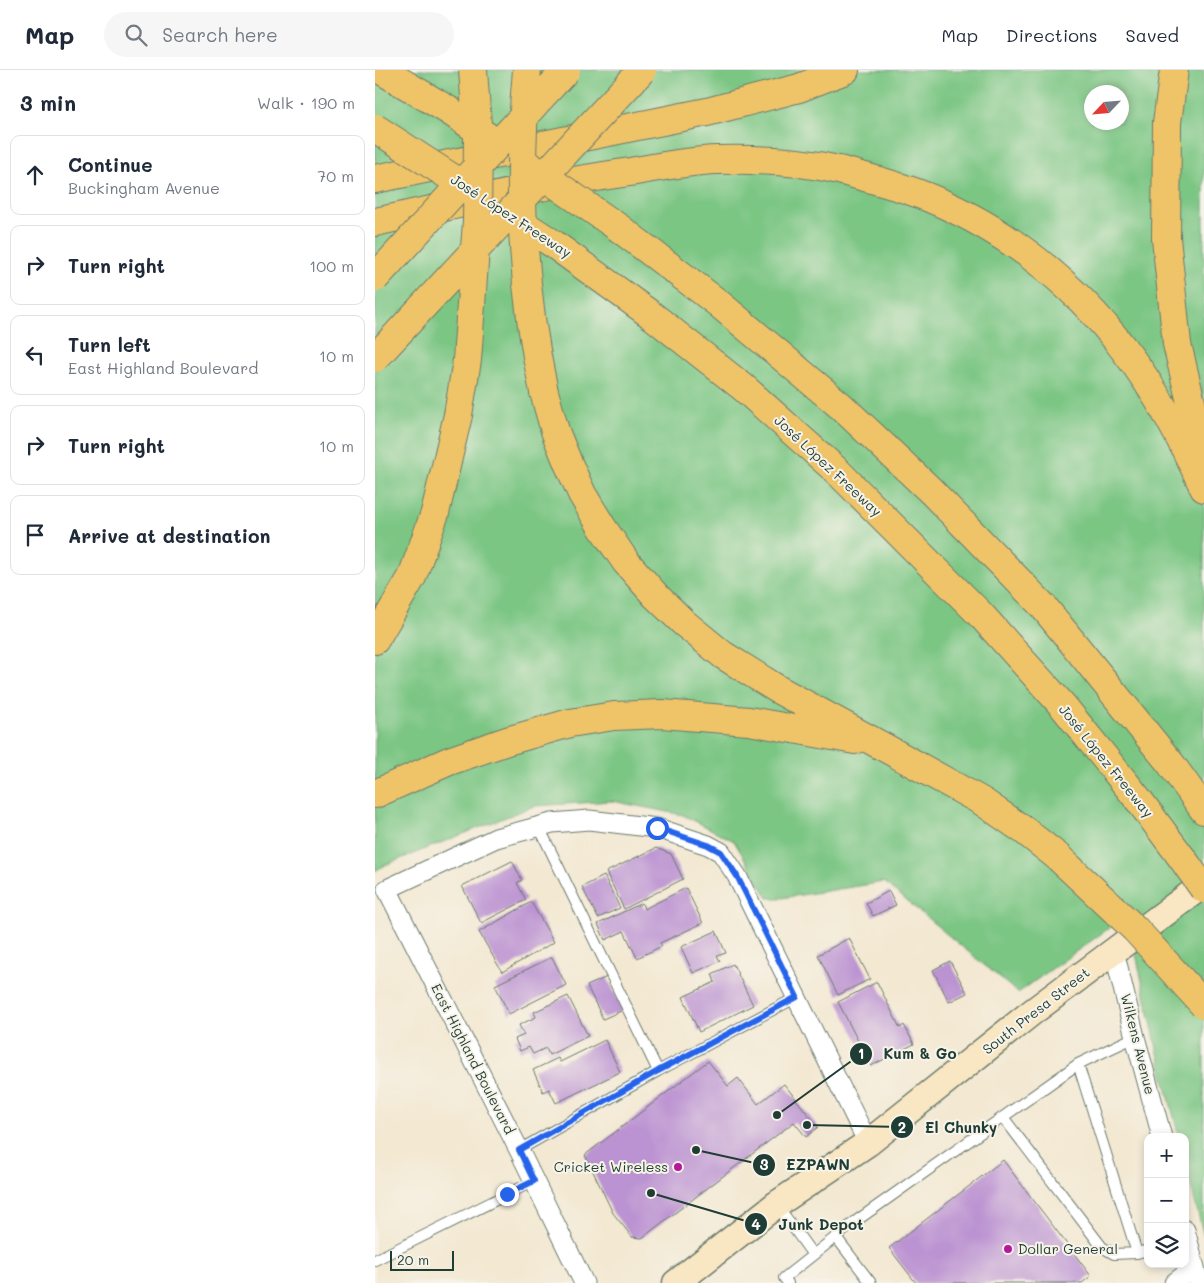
<!DOCTYPE html>
<html lang="en">
<head>
<meta charset="utf-8">
<style>
  :root { --surface:#fff; --page:#f6f6f7; --text:#1f2937; --muted:#747a83; --line:#e0e1e3 }
  body { margin:0; font-family:Mali,sans-serif; background:var(--page); color:var(--text) }
  .controls { position:absolute; right:15px; bottom:15px; display:grid; overflow:hidden; border-radius:10px; box-shadow:0 2px 8px #0003 }
  .controls button { width:45px; height:45px; display:grid; place-items:center; padding:0; border:0; border-bottom:1px solid var(--line); background:var(--surface); color:var(--text); font:25px sans-serif }
  .compass { position:absolute; left:709px; top:15px; width:45px; height:45px; border-radius:50%; background:var(--surface); box-shadow:0 2px 8px #0003; rotate:244deg }
  .scale { position:absolute; left:15px; bottom:12px; width:64px; box-sizing:border-box; padding-left:5px; border:2px solid #1f3d34; border-top:0; font-size:14px; line-height:18px; white-space:nowrap; color:#1f3d34; -webkit-text-stroke:4px #f7f3e8; paint-order:stroke }
  .stop { position:absolute; width:15px; height:15px; margin:-11px; border:4px solid #2563eb; border-radius:50%; background:#fff }
  .stop.end { background:#2563eb; border-color:#fff; box-shadow:0 1px 5px #0008 }
  .list { margin:0; padding:0; list-style:none }
  h2 { display:flex; justify-content:space-between; align-items:center; height:65px; margin:0; padding:0 20px; font-size:21px }
  h2 small { font-size:16px; font-weight:400; color:var(--muted) }
  .list li { display:grid; grid-template-columns:32px 1fr auto; gap:15px; align-items:center; box-sizing:border-box; height:80px; margin:0 10px 10px; padding:0 10px; border:1px solid var(--line); border-radius:10px }
  .list b { display:block; font-size:19px; white-space:nowrap }
  .list p { margin:0; font-size:16px; white-space:nowrap; color:var(--muted) }
  .list em { font-size:16px; font-style:normal; color:var(--muted) }
  .icon { flex:none; width:28px; height:28px; fill:none; stroke:currentColor; stroke-width:2; stroke-linecap:round; stroke-linejoin:round }
  .map { position:relative; flex:none; width:829px; height:1213px; overflow:hidden }
  header { display:flex; align-items:center; gap:30px; box-sizing:border-box; height:70px; padding:0 25px; background:var(--surface); border-bottom:1px solid var(--line) }
  header strong { font-size:24px }
  nav { display:flex; gap:28px; margin-inline-start:auto; font-size:18px }
  .search { width:350px; height:45px; background:var(--page); display:flex; align-items:center; gap:12px; box-sizing:border-box; padding:0 18px; border-radius:28px; color:var(--muted); font-size:19px }
  main { display:flex }
  aside { flex:1; background:var(--surface) }
  .map>svg:first-child { display:block }
  .green { fill:#7bc684; stroke:#4d825c; fill-rule:evenodd }
  .building { fill:#bb93d2 }
  .lines { fill:none; stroke-linecap:round; stroke-linejoin:round }
  .lane-casing { stroke:#69796b; stroke-width:12 }
  .street-casing { stroke:#69796b; stroke-width:21 }
  .secondary-casing { stroke:#69796b; stroke-width:29 }
  .highway-casing { stroke:#69796b; stroke-width:30 }
  .lane { stroke:#fff; stroke-width:10 }
  .street { stroke:#fff; stroke-width:19 }
  .secondary { stroke:#f9e7c3; stroke-width:26 }
  .highway { stroke:#efc469; stroke-width:28 }
  .highway-bridge-casing { stroke:#69796b; stroke-width:30; stroke-linecap:butt }
  .highway-bridge { stroke:#efc469; stroke-width:28 }
  .route { stroke:#2563eb; stroke-width:6 }
  .poi-dot { fill:#b5179e; stroke:#f7f3e8; stroke-width:2 }
  .labels { text-anchor:middle; stroke-width:4; stroke-linejoin:round; paint-order:stroke }
  .street-label { font-size:14px; fill:#1f3d34; stroke:#f7f3e8 }
  .poi-label { font-size:14px; fill:#1f3d34; stroke:#f7f3e8; text-anchor:end }
  .leader { fill:none; stroke:#1f3d34; stroke-width:2 }
  .callout-dot { fill:#1f3d34; stroke:#f7f3e8; stroke-width:2 }
  .mark-label { font-size:15px; text-anchor:middle; font-weight:bold; fill:#fff }
  .callout-label { font-size:15px; text-anchor:middle; font-weight:bold; fill:#1f3d34; stroke:#f7f3e8; stroke-width:4; stroke-linejoin:round; paint-order:stroke }
</style>
</head>
<body>
<header>
<strong>Map</strong>
<div class="search"><svg class="icon" aria-label="search" viewBox="0 0 24 24"><circle cx="10" cy="10" r="6"/><path d="M15 15l6 6"/></svg>Search here</div>
<nav><a>Map</a><a>Directions</a><a>Saved</a></nav>
</header>
<main>
<aside>
<h2>3 min<small>Walk · 190 m</small></h2>
<ul class="list">
<li><svg class="icon" aria-label="ahead" viewBox="0 0 24 24"><path d="M12 20V5M6 11l6-6 6 6"/></svg><div><b>Continue</b><p>Buckingham Avenue</p></div><em>70 m</em></li>
<li><svg class="icon" aria-label="right" viewBox="0 0 24 24"><path d="M7 20v-9h11M14 6l5 5-5 5"/></svg><div><b>Turn right</b></div><em>100 m</em></li>
<li><svg class="icon" aria-label="left" viewBox="0 0 24 24"><path d="M17 20v-9H6M10 6l-5 5 5 5"/></svg><div><b>Turn left</b><p>East Highland Boulevard</p></div><em>10 m</em></li>
<li><svg class="icon" aria-label="right" viewBox="0 0 24 24"><path d="M7 20v-9h11M14 6l5 5-5 5"/></svg><div><b>Turn right</b></div><em>10 m</em></li>
<li><svg class="icon" aria-label="arrive" viewBox="0 0 24 24"><path d="M6 21V4h12l-3 4 3 4H6"/></svg><div><b>Arrive at destination</b></div></li>
</ul>
</aside>
<div class="map">
<svg width="829" height="1213" viewBox="0 0 829 1213">
  <rect width="100%" height="100%" fill="#f7f3e8"/>
  <filter id="ink" filterUnits="userSpaceOnUse"><feTurbulence type="fractalNoise" baseFrequency=".02" numOctaves="2"/><feDisplacementMap in="SourceGraphic" scale="10" xChannelSelector="R" yChannelSelector="G"/><feConvolveMatrix kernelMatrix="1 2 1 2 8 2 1 2 1" color-interpolation-filters="sRGB"/></filter>
  <filter id="wash" filterUnits="userSpaceOnUse"><feTurbulence type="fractalNoise" baseFrequency=".0096" numOctaves="4" result="noise"/><feDisplacementMap in="SourceGraphic" scale="20" xChannelSelector="R" yChannelSelector="G"/><feGaussianBlur stdDeviation="1.12" result="paint"/><feColorMatrix in="noise" values="0 0 0 0 0 0 0 0 0 0 0 0 0 0 0 0 0 1.4 0 .05"/><feComposite in="paint" operator="in"/></filter>
  <g filter="url(#wash)">
    <rect width="100%" height="100%" fill="#f3e8d2"/>
    <path class="green" d="M 0,0 L 829,0 L 829,1167 L 810,1093 L 810,1067 L 804,1067 L 786,997 L 760,880 L 744,851 L 643,923 L 509,812 L 407,828 L 393,828 L 359,771 L 308,745 L 237,731 L 159,736 L 10,795 L 0,801 ZM 716,22 L 746,22 L 746,52 L 716,52 Z"/>
    <g id="blocks">
      <path class="building" d="M 281,778 L 296,784 L 308,809 L 249,839 L 231,802 Z
        M 137,791 L 147,810 L 142,813 L 151,830 L 106,853 L 87,816 Z
        M 229,806 L 245,838 L 223,848 L 207,817 Z
        M 311,818 L 328,853 L 285,873 L 287,876 L 262,888 L 249,861 L 230,870 L 223,854 L 267,833 L 269,839 Z
        M 514,821 L 521,835 L 498,846 L 491,833 Z
        M 156,832 L 179,872 L 127,902 L 104,862 Z
        M 341,861 L 351,883 L 342,886 L 345,891 L 318,903 L 306,877 Z
        M 474,868 L 495,909 L 463,925 L 443,885 Z
        M 177,887 L 191,915 L 134,944 L 120,915 Z
        M 575,891 L 592,923 L 574,932 L 558,900 Z
        M 358,894 L 378,935 L 324,962 L 308,927 L 340,912 L 337,904 Z
        M 232,907 L 248,940 L 228,949 L 212,916 Z
        M 502,912 L 525,958 L 529,955 L 539,974 L 496,996 L 463,932 Z
        M 193,926 L 213,966 L 174,985 L 171,978 L 158,984 L 154,977 L 145,981 L 140,969 L 149,965 L 144,955 L 161,947 L 159,942 Z
        M 230,970 L 245,1002 L 181,1033 L 174,1019 L 168,1022 L 158,1000 L 183,988 L 185,992 Z
        M 333,991 L 353,1016 L 363,1008 L 383,1034 L 409,1014 L 443,1057 L 431,1067 L 419,1052 L 267,1168 L 257,1167 L 238,1143 L 210,1085 Z
        M 628,1090 L 716,1206 L 707,1213 L 541,1213 L 514,1178 Z"/>
    </g>
  </g>
  <g filter="url(#ink)">
    <use href="#blocks" fill-opacity="0" stroke="#69796b" stroke-width="1"/>
    <g class="lines">
      <g class="lane-casing">
        <path id="lane" d="M 164,757 L 283,1001
          M 703,994 L 762,1183
          M 628,1047 L 727,1177 L 739,1184 L 762,1183 L 773,1180
          M 144,1080 L 283,1001 L 422,927
          M 402,1135 L 438,1185
          M 461,1167 L 496,1213
          M 0,1190 L 159,1111
          M 413,1213 L 409,1208 L 481,1151 L 703,994 L 760,967"/>
      </g>
      <g class="street-casing">
        <path id="street" d="M 739,881 L 760,967 L 787,1067
          M 810,1160 L 824,1213
          M 209,1213 L 144,1080 L 12,819 L 121,768 L 177,753 L 214,750 L 282,758 L 333,775 L 346,782 L 362,806 L 493,1073
          M 799,1213 L 820,1197"/>
      </g>
      <g class="secondary-casing">
        <path id="secondary" d="M 301,1213 L 402,1134 L 493,1073 L 656,943 L 829,814"/>
      </g>
      <g class="highway-casing">
        <path id="highway" d="M 6,0 L 73,40
          M 799,0 L 792,53 L 791,168 L 802,274 L 829,387
          M 0,109 L 332,42 L 424,18 L 470,0
          M 0,152 C 85,134 169,114 255,102 C 283,97 313,91 342,90 C 381,89 426,91 464,100 C 475,103 486,106 497,109 C 511,113 525,117 539,122 C 624,153 697,210 751,282 C 783,323 807,370 829,418
          M 244,158 L 343,233 L 467,337 L 556,421 L 668,536 L 796,694 L 829,740
          M 177,173 L 279,247 L 369,318 L 463,402 L 607,546 L 688,636 L 763,729
          M 169,322 L 180,361 L 193,393 L 207,424 L 227,457 L 251,492 L 281,526 L 309,553 L 348,585 L 404,620 L 505,675 L 608,732 L 650,761 L 683,787
          M 0,570 L 37,507 L 60,443 L 83,345
          M 0,724 L 74,691 L 132,671 L 195,653 L 239,646 L 287,644 L 374,651 L 480,670"/>
      </g>
      <use href="#lane" class="lane"/>
      <use href="#street" class="street"/>
      <use href="#secondary" class="secondary"/>
      <use href="#highway" class="highway"/>
      <g class="highway-bridge-casing">
        <path id="highway-bridge" d="M 152,0 C 142,108 146,216 169,322
          M 73,40 L 113,67
          M 0,58 L 102,124
          M 153,95 L 244,158
          M 136,146 L 177,173
          M 0,208 L 191,0
          M 0,288 L 267,0
          M 83,345 L 92,290 L 102,151 L 103,68 L 98,0
          M 763,729 L 807,788 L 829,819
          M 683,787 L 760,859 L 829,935"/>
      </g>
      <use href="#highway-bridge" class="highway-bridge"/>
    </g>
  </g>
  <g class="lines" filter="url(#ink)">
    <path class="route" d="M 132,1124 L 159,1111 L 144,1080 L 283,1001 L 422,927 L 362,806 L 346,782 L 333,775 L 282,758"/>
  </g>
  <g class="poi-dot">
    <circle cx="303" cy="1097" r="5"/>
    <circle cx="633" cy="1179" r="5"/>
  </g>
  <g class="labels">
    <g class="street-label">
      <text transform="translate(136 146) rotate(33)" y="5">José López Freeway</text>
      <text transform="translate(453 396) rotate(43)" y="5">José López Freeway</text>
      <text transform="translate(731 691) rotate(51)" y="5">José López Freeway</text>
      <text transform="translate(661 941) rotate(-38)" y="5">South Presa Street</text>
      <text transform="translate(763 974) rotate(76)" y="5">Wilkens Avenue</text>
      <text transform="translate(98 989) rotate(63)" y="5">East Highland Boulevard</text>
    </g>
    <g class="poi-label">
      <text x="293" y="1102">Cricket Wireless</text>
      <text x="643" y="1184" text-anchor="start">Dollar General</text>
    </g>
  </g>
  <path class="leader" d="M402 1045L486 984M432 1055L527 1057M321 1080L389 1095M276 1123L381 1154"/>
  <g class="callout-dot">
    <circle cx="402" cy="1045" r="5"/>
    <circle cx="432" cy="1055" r="5"/>
    <circle cx="321" cy="1080" r="5"/>
    <circle cx="276" cy="1123" r="5"/>
    <circle cx="486" cy="984" r="12"/>
    <circle cx="527" cy="1057" r="12"/>
    <circle cx="389" cy="1095" r="12"/>
    <circle cx="381" cy="1154" r="12"/>
  </g>
  <g class="mark-label">
    <text x="486" y="989">1</text>
    <text x="527" y="1063">2</text>
    <text x="389" y="1100">3</text>
    <text x="381" y="1160">4</text>
  </g>
  <g class="callout-label">
    <text x="545" y="989">Kum &amp; Go</text>
    <text x="586" y="1063">El Chunky</text>
    <text x="443" y="1100">EZPAWN</text>
    <text x="446" y="1160">Junk Depot</text>
  </g>
</svg>
<div class="controls">
<button>+</button>
<button>−</button>
<button><svg class="icon" aria-label="layers" viewBox="0 0 24 24"><path d="M12 4l9 5-9 5-9-5zM3 14l9 5 9-5"/></svg></button>
</div>
<svg class="compass" viewBox="-18 -18 36 36"><path d="M0-13l5 13h-10z" fill="#e53935"/><path d="M0 13l5-13h-10z" fill="#747a83"/></svg>
<div class="scale">20 m</div>
<div class="stop" style="left:282px;top:758px"></div>
<div class="stop end" style="left:132px;top:1124px"></div>
</div>
</main>
</body>
</html>
